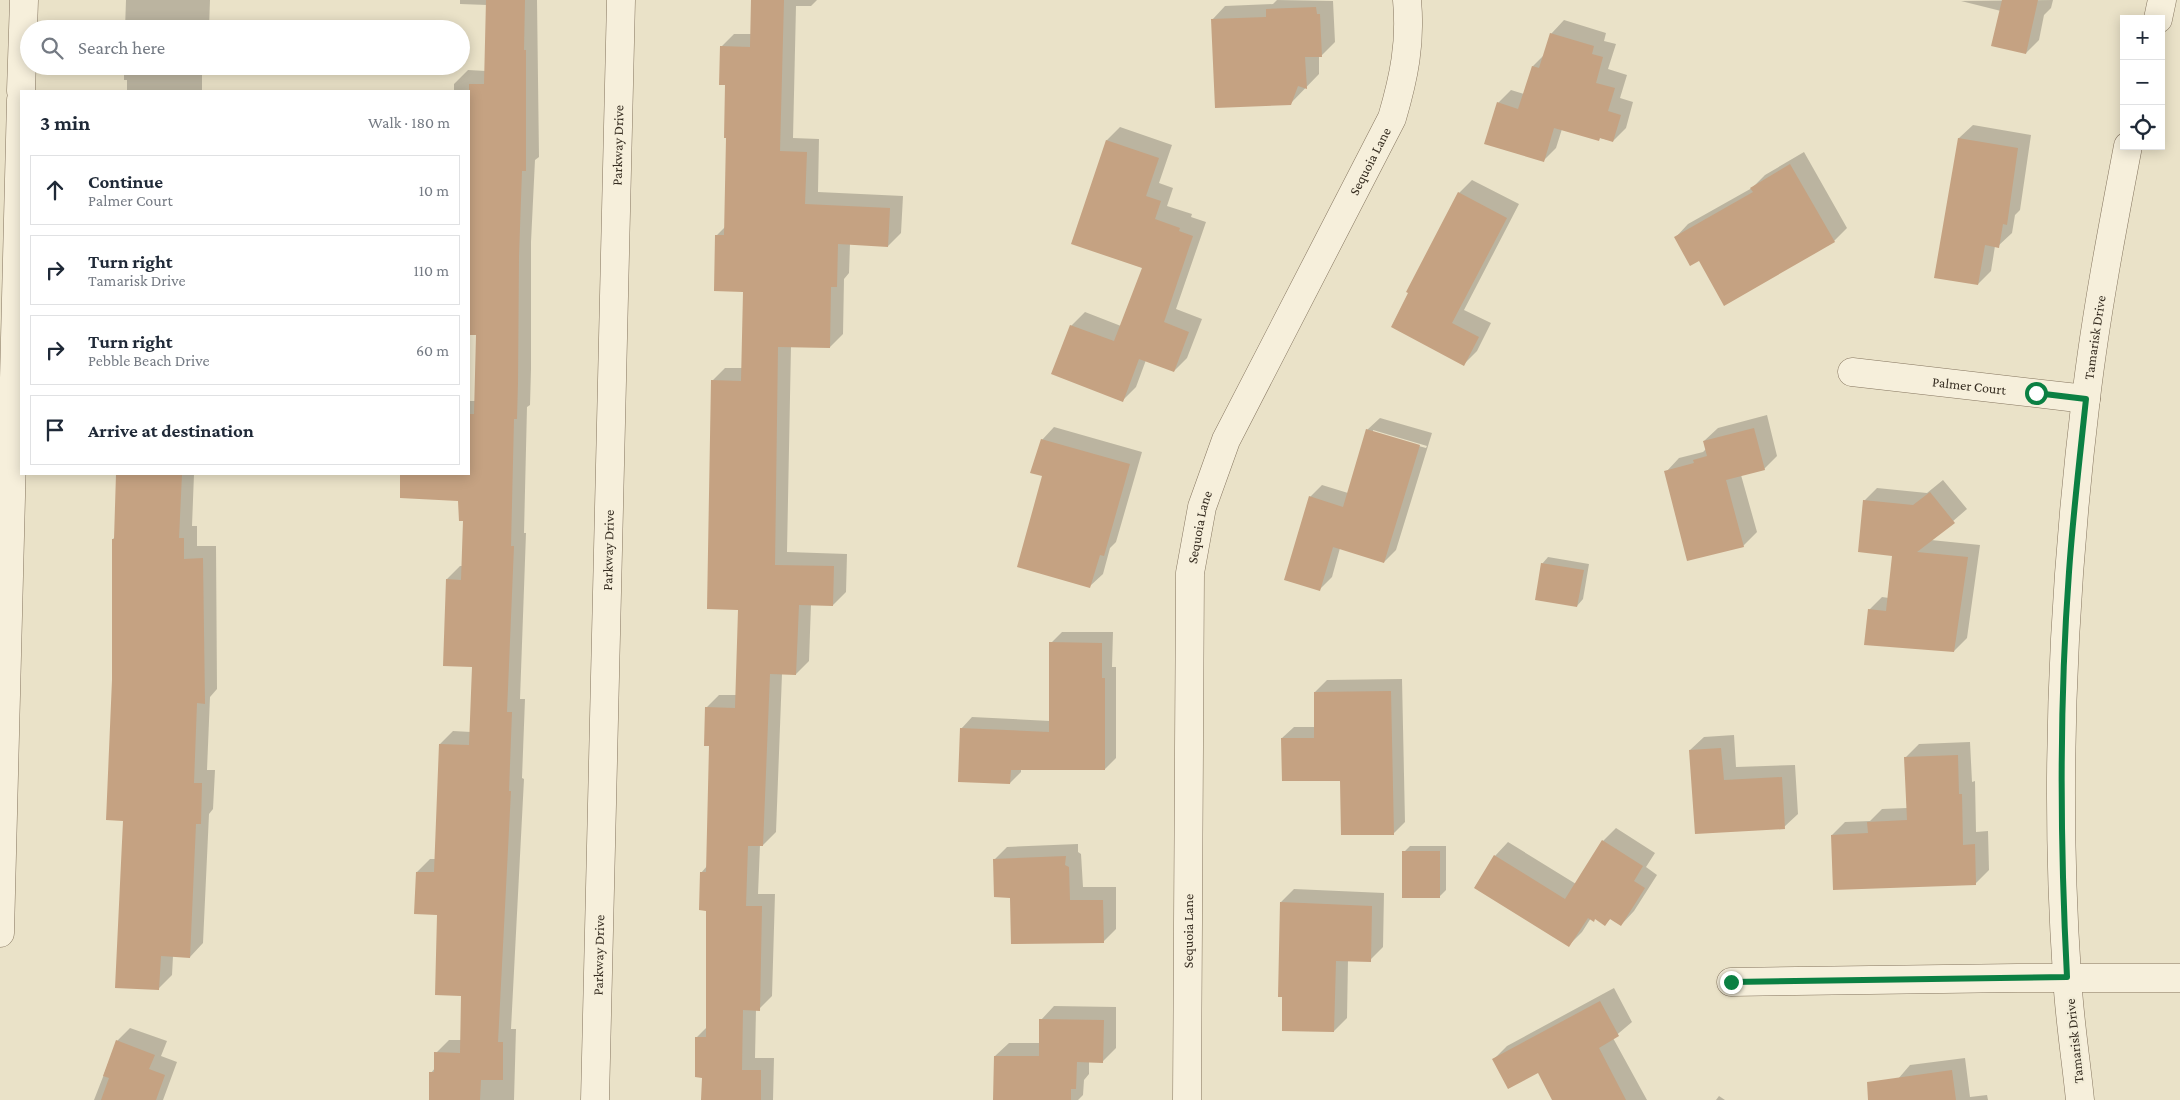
<!DOCTYPE html>
<html lang="en">
<head>
<meta charset="utf-8">
<style>
  :root { --surface:#fff; --page:#f2f2f3; --text:#1f2937; --muted:#747a83; --line:#e0e1e3 }
  body { margin:0; font-family:"Crimson Pro",serif; background:var(--page); color:var(--text) }
  .controls { position:absolute; right:15px; top:15px; display:grid; overflow:hidden; border-radius:0px; box-shadow:0 2px 12px #0003 }
  .controls button { width:45px; height:45px; display:grid; place-items:center; padding:0; border:0; border-bottom:1px solid var(--line); background:var(--surface); color:var(--text); font:25px sans-serif }
  .stop { position:absolute; width:15px; height:15px; margin:-11px; border:4px solid #0b8043; border-radius:50%; background:#fff }
  .stop.end { background:#0b8043; border-color:#fff; box-shadow:0 1px 5px #0008 }
  .list { margin:0; padding:0; list-style:none }
  h2 { display:flex; justify-content:space-between; align-items:center; height:65px; margin:0; padding:0 20px; font-size:21px }
  h2 small { font-size:16px; font-weight:400; color:var(--muted) }
  .list li { display:grid; grid-template-columns:32px 1fr auto; gap:15px; align-items:center; box-sizing:border-box; height:70px; margin:0 10px 10px; padding:0 10px; border:1px solid var(--line); border-radius:0px }
  .list b { display:block; font-size:19px; white-space:nowrap }
  .list p { margin:0; font-size:16px; white-space:nowrap; color:var(--muted) }
  .list em { font-size:16px; font-style:normal; color:var(--muted) }
  .icon { flex:none; width:28px; height:28px; fill:none; stroke:currentColor; stroke-width:2; stroke-linecap:round; stroke-linejoin:round }
  .map { position:relative; flex:none; width:2180px; height:1100px; overflow:hidden }
  .search { position:absolute; background:var(--surface); box-shadow:0 2px 12px #0003; left:20px; top:20px; width:450px; height:55px; display:flex; align-items:center; gap:12px; box-sizing:border-box; padding:0 18px; border-radius:28px; color:var(--muted); font-size:19px }
  .panel { position:absolute; background:var(--surface); box-shadow:0 2px 12px #0003; left:20px; top:90px; width:450px; height:385px; border-radius:0px }
  .map>svg:first-child { display:block }
  .shadow { fill:#0003; fill-rule:evenodd }
  .building { fill:#c5a282 }
  .lines { fill:none; stroke-linecap:round; stroke-linejoin:round }
  .street-casing { stroke:#85755f; stroke-width:29 }
  .street { stroke:#f6efdb; stroke-width:28 }
  .route { stroke:#0b8043; stroke-width:6 }
  .labels { text-anchor:middle; stroke-width:4.5; stroke-linejoin:round; paint-order:stroke }
  .street-label { font-size:14px; fill:#362d21; stroke:#f2ecd7 }
</style>
</head>
<body>
<div class="map">
<svg width="2180" height="1100" viewBox="0 0 2180 1100">
  <rect width="100%" height="100%" fill="#eae2c8"/>
  <path class="shadow" d="M 126,0 L 210,0 L 209,29 L 125,29 Z
    M 460,0 L 537,0 L 539,157 L 535,160 L 531,242 L 531,369 L 530,405 L 527,407 L 524,533 L 526,533 L 520,699 L 525,699 L 522,778 L 524,779 L 511,1029 L 516,1029 L 514,1100 L 430,1100 L 431,1073 L 435,1068 L 436,1053 L 449,1040 L 461,1040 L 462,994 L 438,913 L 417,872 L 430,859 L 436,859 L 440,744 L 453,731 L 471,732 L 474,665 L 447,579 L 460,566 L 463,566 L 465,519 L 459,499 L 444,499 L 445,474 L 469,474 L 469,401 L 475,401 L 477,334 L 469,334 L 469,91 L 454,91 L 454,84 L 468,70 L 486,71 L 487,5 L 460,4 Z
    M 752,0 L 817,0 L 811,6 L 796,6 L 793,138 L 819,139 L 818,192 L 903,196 L 901,233 L 888,246 L 850,244 L 849,273 L 844,279 L 843,334 L 830,347 L 791,346 L 787,552 L 847,554 L 846,592 L 833,605 L 811,604 L 809,661 L 796,674 L 782,674 L 776,832 L 763,845 L 760,845 L 758,894 L 775,894 L 772,996 L 759,1009 L 756,1009 L 755,1058 L 774,1058 L 773,1100 L 703,1100 L 703,1076 L 697,1037 L 707,1027 L 708,910 L 701,873 L 707,866 L 711,745 L 706,708 L 719,695 L 736,695 L 739,609 L 712,381 L 725,368 L 743,368 L 745,290 L 716,236 L 725,227 L 728,137 L 726,84 L 721,47 L 734,34 L 751,34 Z
    M 1277,0 L 1333,1 L 1335,42 L 1322,55 L 1319,55 L 1319,74 L 1290,104 L 1212,20 L 1225,6 L 1273,4 Z
    M 2053,0 L 2051,8 L 2044,15 L 2039,40 L 2026,53 L 2001,11 L 1961,1 Z
    M 1564,20 L 1606,33 L 1604,41 L 1616,44 L 1608,69 L 1627,75 L 1620,98 L 1633,102 L 1626,128 L 1613,141 L 1562,129 L 1556,148 L 1543,161 L 1498,103 L 1511,90 L 1524,94 L 1533,66 L 1544,55 L 1551,34 Z
    M 124,66 L 210,66 L 202,74 L 202,91 L 127,91 L 127,80 L 124,80 Z
    M 1973,125 L 2031,135 L 2020,210 L 2015,215 L 2012,233 L 1998,246 L 1995,246 L 1991,271 L 1978,284 L 1935,277 L 1959,138 Z
    M 1120,127 L 1172,145 L 1159,183 L 1173,188 L 1167,206 L 1192,214 L 1191,217 L 1206,222 L 1176,309 L 1202,319 L 1187,358 L 1174,371 L 1146,360 L 1136,387 L 1123,400 L 1071,326 L 1085,312 L 1121,326 L 1144,268 L 1072,243 L 1107,140 Z
    M 1804,152 L 1847,228 L 1834,241 L 1699,260 L 1675,238 L 1688,224 L 1752,188 L 1765,175 Z
    M 1472,180 L 1519,204 L 1464,310 L 1491,323 L 1477,351 L 1464,364 L 1392,326 L 1459,193 Z
    M 1767,415 L 1777,456 L 1764,469 L 1741,475 L 1757,532 L 1743,546 L 1666,472 L 1679,458 L 1703,452 L 1706,449 L 1704,441 L 1718,428 Z
    M 1380,418 L 1432,433 L 1396,550 L 1384,562 L 1340,548 L 1332,577 L 1320,589 L 1310,497 L 1322,485 L 1348,493 L 1367,430 ZM 1373,430 L 1427,446 L 1426,448 L 1373,433 Z
    M 1054,427 L 1142,452 L 1116,542 L 1110,548 L 1103,574 L 1090,586 L 1044,475 L 1042,440 Z
    M 117,474 L 194,474 L 192,526 L 197,526 L 197,546 L 216,546 L 217,689 L 210,697 L 207,770 L 215,770 L 213,809 L 209,814 L 203,943 L 190,957 L 173,956 L 172,975 L 158,989 L 124,820 L 113,680 L 113,539 L 115,537 Z
    M 1943,480 L 1967,509 L 1931,540 L 1980,545 L 1967,638 L 1954,651 L 1869,610 L 1882,597 L 1889,598 L 1893,555 L 1864,501 L 1877,488 L 1927,493 Z
    M 1548,557 L 1589,564 L 1583,599 L 1577,606 L 1542,564 Z
    M 1062,632 L 1113,632 L 1112,667 L 1116,667 L 1116,758 L 1105,769 L 1021,769 L 1021,772 L 1010,783 L 961,729 L 972,717 L 1050,721 L 1051,643 Z
    M 1402,679 L 1405,822 L 1393,834 L 1342,779 L 1282,738 L 1294,727 L 1315,727 L 1315,692 L 1327,680 Z
    M 1734,735 L 1736,767 L 1795,765 L 1798,814 L 1784,827 L 1696,833 L 1690,750 L 1704,737 Z
    M 1970,742 L 1972,782 L 1975,781 L 1976,832 L 1988,831 L 1989,870 L 1975,884 L 1832,835 L 1845,822 L 1870,821 L 1882,809 L 1907,808 L 1906,757 L 1919,744 Z
    M 1616,828 L 1655,853 L 1646,867 L 1657,875 L 1634,911 L 1621,925 L 1611,918 L 1605,924 L 1596,918 L 1591,918 L 1582,932 L 1569,945 L 1475,887 L 1495,856 L 1508,842 L 1576,884 L 1603,841 Z
    M 1078,844 L 1078,852 L 1081,854 L 1083,887 L 1116,887 L 1116,929 L 1103,942 L 1011,896 L 994,860 L 1007,847 Z
    M 1410,846 L 1446,846 L 1446,890 L 1439,897 L 1404,852 Z
    M 1294,889 L 1384,893 L 1383,947 L 1370,960 L 1348,960 L 1347,1018 L 1334,1031 L 1281,902 Z
    M 1614,988 L 1632,1022 L 1613,1038 L 1647,1100 L 1554,1100 L 1538,1071 L 1494,1059 L 1507,1046 Z
    M 1054,1006 L 1116,1007 L 1116,1048 L 1102,1062 L 1089,1061 L 1089,1074 L 1084,1080 L 1083,1095 L 1078,1100 L 994,1100 L 995,1056 L 1009,1043 L 1040,1043 L 1041,1020 Z
    M 130,1028 L 167,1041 L 161,1056 L 177,1062 L 163,1100 L 94,1100 L 117,1041 Z
    M 1965,1058 L 1970,1097 L 1987,1095 L 1988,1100 L 1880,1100 L 1910,1065 Z
    M 1719,1096 L 1725,1100 L 1716,1100 Z"/>
  <path class="building" d="M 486,0 L 525,0 L 524,50 L 526,50 L 526,171 L 522,171 L 519,256 L 518,383 L 517,419 L 514,419 L 511,546 L 514,546 L 507,712 L 512,712 L 509,791 L 511,791 L 498,1042 L 503,1042 L 503,1080 L 481,1080 L 480,1100 L 429,1100 L 429,1072 L 434,1072 L 434,1052 L 460,1053 L 461,996 L 435,995 L 437,915 L 414,914 L 416,872 L 434,872 L 439,744 L 469,745 L 472,667 L 443,666 L 446,579 L 461,580 L 463,521 L 459,521 L 458,501 L 400,498 L 400,474 L 469,474 L 469,414 L 474,414 L 476,335 L 469,335 L 469,84 L 484,84 Z
    M 751,0 L 784,0 L 780,151 L 807,152 L 805,204 L 890,208 L 888,247 L 838,244 L 837,287 L 831,287 L 830,348 L 778,347 L 775,565 L 834,566 L 833,606 L 799,605 L 796,675 L 770,674 L 763,846 L 748,846 L 746,906 L 762,906 L 760,1011 L 743,1010 L 742,1070 L 761,1070 L 761,1100 L 701,1100 L 702,1078 L 695,1077 L 695,1037 L 706,1037 L 706,911 L 699,910 L 700,872 L 706,872 L 709,746 L 704,746 L 705,707 L 735,708 L 738,610 L 707,609 L 711,380 L 741,381 L 743,292 L 714,291 L 715,235 L 724,235 L 726,138 L 724,138 L 725,85 L 719,85 L 720,46 L 750,47 Z
    M 2002,0 L 2038,0 L 2026,54 L 1991,46 Z
    M 1316,7 L 1317,14 L 1320,14 L 1322,57 L 1305,57 L 1307,89 L 1298,86 L 1291,105 L 1215,108 L 1211,19 L 1266,17 L 1266,9 Z
    M 1550,33 L 1594,46 L 1592,54 L 1603,57 L 1596,83 L 1615,88 L 1608,111 L 1621,115 L 1613,142 L 1600,138 L 1599,141 L 1554,128 L 1544,162 L 1484,144 L 1497,102 L 1518,109 L 1532,66 L 1539,68 Z
    M 1958,138 L 2018,148 L 2007,225 L 2003,224 L 1999,248 L 1985,245 L 1978,285 L 1934,278 Z
    M 1106,140 L 1159,158 L 1146,196 L 1161,201 L 1155,219 L 1180,228 L 1179,231 L 1193,236 L 1164,322 L 1189,332 L 1174,372 L 1139,359 L 1123,402 L 1051,374 L 1070,325 L 1114,341 L 1142,268 L 1071,244 Z
    M 1790,164 L 1835,242 L 1724,306 L 1699,261 L 1690,266 L 1674,237 L 1753,192 L 1750,188 Z
    M 1458,192 L 1507,218 L 1452,323 L 1479,337 L 1464,366 L 1391,327 L 1408,293 L 1406,292 Z
    M 1754,428 L 1765,470 L 1726,480 L 1744,547 L 1687,561 L 1664,471 L 1694,463 L 1693,460 L 1707,456 L 1703,441 Z
    M 1366,429 L 1420,445 L 1384,563 L 1333,547 L 1320,591 L 1284,580 L 1309,496 L 1343,507 Z
    M 1041,439 L 1130,464 L 1104,556 L 1100,555 L 1090,588 L 1017,567 L 1042,476 L 1030,473 Z
    M 116,474 L 182,474 L 179,538 L 184,538 L 184,559 L 203,558 L 205,704 L 197,703 L 194,783 L 202,783 L 201,824 L 196,824 L 190,958 L 161,956 L 159,990 L 115,988 L 123,821 L 106,820 L 112,680 L 112,539 L 114,539 Z
    M 1930,492 L 1955,523 L 1917,552 L 1968,557 L 1954,652 L 1864,645 L 1868,609 L 1886,611 L 1892,556 L 1858,552 L 1863,500 L 1913,505 Z
    M 1541,563 L 1584,570 L 1577,607 L 1535,600 Z
    M 1049,642 L 1102,643 L 1102,678 L 1105,678 L 1105,770 L 1011,770 L 1010,784 L 958,782 L 960,728 L 1049,732 Z
    M 1391,691 L 1394,835 L 1341,835 L 1340,781 L 1282,781 L 1281,738 L 1314,738 L 1314,692 Z
    M 1721,748 L 1724,780 L 1782,777 L 1785,829 L 1695,834 L 1689,750 Z
    M 1958,755 L 1959,794 L 1962,794 L 1963,845 L 1975,844 L 1976,885 L 1833,890 L 1831,835 L 1868,833 L 1867,822 L 1907,820 L 1904,757 Z
    M 1602,840 L 1643,866 L 1634,881 L 1645,888 L 1621,926 L 1610,919 L 1605,926 L 1595,919 L 1594,922 L 1588,918 L 1569,947 L 1474,888 L 1494,855 L 1565,899 Z
    M 1402,851 L 1440,851 L 1440,898 L 1402,898 Z
    M 1066,856 L 1065,865 L 1069,867 L 1070,900 L 1103,900 L 1104,943 L 1011,944 L 1010,898 L 994,897 L 993,859 Z
    M 1280,902 L 1372,906 L 1371,962 L 1336,961 L 1334,1032 L 1282,1031 L 1282,997 L 1278,997 Z
    M 1600,1001 L 1619,1036 L 1599,1048 L 1626,1100 L 1552,1100 L 1538,1073 L 1508,1089 L 1492,1059 Z
    M 1039,1019 L 1104,1020 L 1103,1063 L 1077,1062 L 1076,1089 L 1071,1089 L 1071,1100 L 993,1100 L 994,1056 L 1039,1056 Z
    M 116,1040 L 155,1055 L 149,1069 L 165,1075 L 156,1100 L 101,1100 L 109,1078 L 103,1076 Z
    M 1952,1070 L 1956,1100 L 1868,1100 L 1867,1082 Z"/>
  <g class="lines">
    <g class="street-casing">
      <g id="street">
        <path d="M 2158,19 L 2162,0"/>
        <path d="M 21,91 L 24,0"/>
        <path id="s1" d="M 1852,372 L 2086,399"/>
        <path d="M 0,933 L 21,100"/>
        <path d="M 1731,982 L 2017,978 L 2180,978"/>
        <path id="s2" d="M 595,1100 L 621,0"/>
        <path id="s3" d="M 1187,1100 L 1190,573 L 1202,507 L 1226,440 L 1392,118 C 1404,77 1411,43 1407,0"/>
        <path id="s4" d="M 2080,1100 C 2076,1059 2069,1017 2067,975 C 2054,784 2063,588 2086,398 C 2096,314 2112,230 2128,146"/>
      </g>
    </g>
    <use href="#street" class="street"/>
  </g>
  <g class="lines">
    <path class="route" d="M 1731,982 L 2067,977 C 2060,843 2059,707 2069,572 C 2073,514 2080,456 2086,399 L 2036,393"/>
  </g>
  <g class="labels">
    <g class="street-label">
      <text dy="5" stroke="none"><textPath href="#s2" startOffset="955">Parkway Drive</textPath></text>
      <text dy="5" stroke="none"><textPath href="#s3" startOffset="979">Sequoia Lane</textPath></text>
      <text dy="5" stroke="none"><textPath href="#s4" startOffset="765">Tamarisk Drive</textPath></text>
      <text dy="5" stroke="none"><textPath href="#s1" startOffset="118">Palmer Court</textPath></text>
      <text dy="5" stroke="none"><textPath href="#s3" startOffset="574">Sequoia Lane</textPath></text>
      <text dy="5" stroke="none"><textPath href="#s2" startOffset="550">Parkway Drive</textPath></text>
      <text dy="5" stroke="none"><textPath href="#s3" startOffset="169">Sequoia Lane</textPath></text>
      <text dy="5" stroke="none"><textPath href="#s2" startOffset="145">Parkway Drive</textPath></text>
      <text transform="translate(2074 1041) rotate(-96)" y="5">Tamarisk Drive</text>
    </g>
  </g>
</svg>
<div class="controls">
<button>+</button>
<button>−</button>
<button><svg class="icon" aria-label="locate" viewBox="0 0 24 24"><circle cx="12" cy="12" r="6"/><path d="M12 2v4M12 18v4M2 12h4M18 12h4"/></svg></button>
</div>
<div class="stop" style="left:2036px;top:393px"></div>
<div class="stop end" style="left:1731px;top:982px"></div>
<div class="search"><svg class="icon" aria-label="search" viewBox="0 0 24 24"><circle cx="10" cy="10" r="6"/><path d="M15 15l6 6"/></svg>Search here</div>
<section class="panel">
<h2>3 min<small>Walk · 180 m</small></h2>
<ul class="list">
<li><svg class="icon" aria-label="ahead" viewBox="0 0 24 24"><path d="M12 20V5M6 11l6-6 6 6"/></svg><div><b>Continue</b><p>Palmer Court</p></div><em>10 m</em></li>
<li><svg class="icon" aria-label="right" viewBox="0 0 24 24"><path d="M7 20v-9h11M14 6l5 5-5 5"/></svg><div><b>Turn right</b><p>Tamarisk Drive</p></div><em>110 m</em></li>
<li><svg class="icon" aria-label="right" viewBox="0 0 24 24"><path d="M7 20v-9h11M14 6l5 5-5 5"/></svg><div><b>Turn right</b><p>Pebble Beach Drive</p></div><em>60 m</em></li>
<li><svg class="icon" aria-label="arrive" viewBox="0 0 24 24"><path d="M6 21V4h12l-3 4 3 4H6"/></svg><div><b>Arrive at destination</b></div></li>
</ul>
</section>
</div>
</body>
</html>
